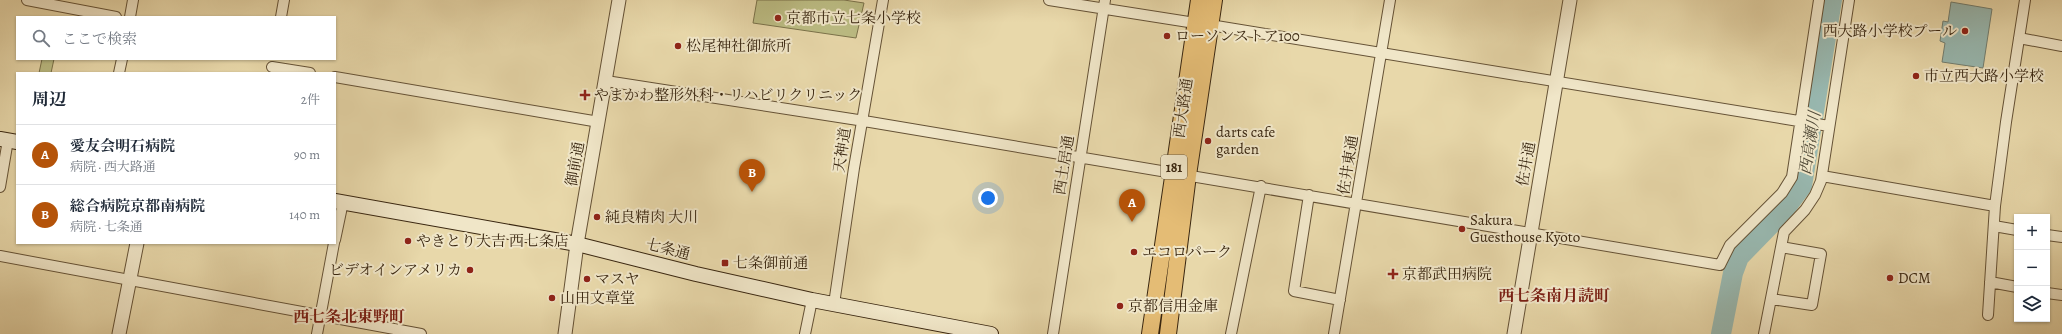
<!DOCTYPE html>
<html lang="ja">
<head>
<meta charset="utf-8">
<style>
  :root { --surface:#fff; --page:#f2f2f3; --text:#1f2937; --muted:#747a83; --line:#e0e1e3; --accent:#b45309 }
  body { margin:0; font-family:Alegreya,"Noto Serif JP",serif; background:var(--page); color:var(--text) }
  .controls { position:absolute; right:12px; bottom:12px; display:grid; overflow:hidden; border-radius:0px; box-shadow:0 1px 3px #0004 }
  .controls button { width:36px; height:36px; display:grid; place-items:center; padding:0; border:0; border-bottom:1px solid var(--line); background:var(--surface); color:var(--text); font:20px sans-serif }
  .you { position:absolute; left:988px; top:198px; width:14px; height:14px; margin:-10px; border:3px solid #fff; border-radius:50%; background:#1a73e8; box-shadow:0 0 0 6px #1a73e833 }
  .badge { display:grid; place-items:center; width:26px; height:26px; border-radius:50%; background:var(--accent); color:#fff; font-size:13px; font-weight:700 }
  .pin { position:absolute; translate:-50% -33px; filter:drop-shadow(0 1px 2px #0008) }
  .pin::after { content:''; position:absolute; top:21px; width:14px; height:12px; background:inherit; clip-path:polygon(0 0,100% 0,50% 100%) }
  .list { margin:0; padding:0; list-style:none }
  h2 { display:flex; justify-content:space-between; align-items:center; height:52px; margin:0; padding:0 16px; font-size:17px }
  h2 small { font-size:13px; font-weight:400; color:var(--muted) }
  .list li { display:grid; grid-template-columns:26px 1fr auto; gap:12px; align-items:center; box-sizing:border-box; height:60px; padding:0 16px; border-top:1px solid var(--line) }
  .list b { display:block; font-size:15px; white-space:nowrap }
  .list p { margin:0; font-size:13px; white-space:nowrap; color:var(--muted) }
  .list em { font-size:13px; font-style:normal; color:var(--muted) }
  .icon { flex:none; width:22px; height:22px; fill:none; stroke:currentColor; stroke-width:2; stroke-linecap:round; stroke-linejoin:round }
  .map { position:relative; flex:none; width:2062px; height:334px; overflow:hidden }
  .search { position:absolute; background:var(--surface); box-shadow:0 1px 3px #0004; left:16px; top:16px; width:320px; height:44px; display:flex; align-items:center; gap:10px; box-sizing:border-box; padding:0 14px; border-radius:0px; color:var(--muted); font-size:15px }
  .panel { position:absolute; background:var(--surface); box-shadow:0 1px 3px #0004; left:16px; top:72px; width:320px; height:172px; border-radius:0px }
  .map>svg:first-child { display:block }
  .green { fill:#bcbd84; stroke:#7a724a }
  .water { fill:#98b8b0; stroke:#727e70 }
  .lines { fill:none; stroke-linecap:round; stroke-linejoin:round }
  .river { stroke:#98b8b0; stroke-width:20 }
  .minor-casing { stroke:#655236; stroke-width:12 }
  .tertiary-casing { stroke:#655236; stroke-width:15 }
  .secondary-casing { stroke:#392610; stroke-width:16 }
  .primary-casing { stroke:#392610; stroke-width:18 }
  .minor { stroke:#f0e6c8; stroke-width:10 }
  .tertiary { stroke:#f0e6c8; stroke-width:13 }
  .secondary { stroke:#f0e6c8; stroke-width:14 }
  .primary { stroke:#e4bc75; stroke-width:16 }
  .poi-dot { fill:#8f2418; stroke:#f0e6c8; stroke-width:1.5 }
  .labels { text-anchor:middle; stroke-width:4; stroke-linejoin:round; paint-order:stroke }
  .shield { fill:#f0e6c8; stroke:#706047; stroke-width:1 }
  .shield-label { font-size:14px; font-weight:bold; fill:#392610 }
  .poi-label { font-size:15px; fill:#392610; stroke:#f0e6c8; text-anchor:start }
  .street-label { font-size:15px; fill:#392610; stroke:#f0e6c8 }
  .water-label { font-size:16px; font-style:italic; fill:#514a38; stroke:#f0e6c8 }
  .neighbourhood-label { font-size:16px; font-weight:bold; fill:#7a1f14; stroke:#f0e6c8 }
</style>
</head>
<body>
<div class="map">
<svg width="2062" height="334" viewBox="0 0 2062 334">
  <rect width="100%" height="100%" fill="#e8d8aa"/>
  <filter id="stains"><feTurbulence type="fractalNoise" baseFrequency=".005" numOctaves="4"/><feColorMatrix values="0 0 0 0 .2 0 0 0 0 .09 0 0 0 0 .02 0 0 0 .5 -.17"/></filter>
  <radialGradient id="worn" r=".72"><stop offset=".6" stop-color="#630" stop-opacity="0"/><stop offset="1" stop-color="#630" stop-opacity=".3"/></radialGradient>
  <path class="green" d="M 757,0 L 844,0 L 864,3 L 856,38 L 753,23 Z
    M 42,59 L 54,59 L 51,73 L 39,73 Z"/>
  <path class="water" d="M 1951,2 L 1992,9 L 1983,68 L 1942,62 L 1945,43 L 1940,41 L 1943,21 L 1948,22 Z"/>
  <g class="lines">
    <path class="river" d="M 1721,334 L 1733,273 L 1739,257 L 1781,214 L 1802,186 L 1832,0"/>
    <g class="minor-casing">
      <path id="minor" d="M 27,0 L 116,17
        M 1049,0 L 1195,23
        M 130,17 L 133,0
        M 281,17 L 284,0
        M 1210,25 L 1829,126
        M 2019,38 L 2062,46
        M 272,67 L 310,73
        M 119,73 L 122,59
        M 335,77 L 599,122
        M 606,81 L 858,120 L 1720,265 L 1730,245 L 1782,193 L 1792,177 L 1819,0
        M 1822,176 L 1995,206
        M 0,187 L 8,140
        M 1309,195 L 1294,291 L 1340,300
        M 1994,226 L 2017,230
        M 2047,235 L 2062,237
        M 335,240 L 343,202
        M 0,256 L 421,334
        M 1990,282 L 2017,287
        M 2047,293 L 2062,295
        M 1771,299 L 1812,305 L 1821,254 L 1781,247
        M 834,304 L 854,168 L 883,0
        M 1988,315 L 1995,206 L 2006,122 L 2025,0
        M 317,334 L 334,243
        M 805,334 L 812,300
        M 1053,334 L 1105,0
        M 1231,334 L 1261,186
        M 1334,334 L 1390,0
        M 1764,334 L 1784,232 L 1805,210 L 1815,195 L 1821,181 L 1849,0"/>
    </g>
    <g class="tertiary-casing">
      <path id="tertiary" d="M 119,334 L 137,243
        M 565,334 L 577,244 L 619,0
        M 1514,334 L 1570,0"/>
    </g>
    <g class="secondary-casing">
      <path id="secondary" d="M 0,139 L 17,142
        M 335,201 L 577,244 L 696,274 L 812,300 L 991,334"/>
    </g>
    <g class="primary-casing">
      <path id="primary" d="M 1150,334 L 1199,0
        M 1168,334 L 1188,175 L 1214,0"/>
    </g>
    <use href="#minor" class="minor"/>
    <use href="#tertiary" class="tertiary"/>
    <use href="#secondary" class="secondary"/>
    <use href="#primary" class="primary"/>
  </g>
  <g class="poi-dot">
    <circle cx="778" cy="18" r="4"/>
    <circle cx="1965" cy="31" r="4"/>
    <circle cx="1167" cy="36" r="4"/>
    <circle cx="678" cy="46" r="4"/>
    <circle cx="1916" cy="76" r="4"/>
    <path d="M583 89h4v4h4v4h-4v4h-4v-4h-4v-4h4z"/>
    <circle cx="1208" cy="141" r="4"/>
    <circle cx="597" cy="217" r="4"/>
    <circle cx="1462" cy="229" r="4"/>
    <circle cx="408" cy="241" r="4"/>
    <circle cx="1134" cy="252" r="4"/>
    <rect x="721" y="259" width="8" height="8" rx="2"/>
    <circle cx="470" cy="270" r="4"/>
    <path d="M1391 268h4v4h4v4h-4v4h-4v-4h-4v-4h4z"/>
    <circle cx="1890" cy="278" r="4"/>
    <circle cx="587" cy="279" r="4"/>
    <circle cx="552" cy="298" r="4"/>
    <circle cx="1120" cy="306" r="4"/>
  </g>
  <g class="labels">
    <rect class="shield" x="1161" y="155" width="26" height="24" rx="3"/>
    <g class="shield-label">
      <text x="1174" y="172">181</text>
    </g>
    <g class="poi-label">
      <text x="786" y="23">京都市立七条小学校</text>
      <text x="1957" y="36" text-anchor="end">西大路小学校プール</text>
      <text x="1175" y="41">ローソンストア100</text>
      <text x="686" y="51">松尾神社御旅所</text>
      <text x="1924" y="81">市立西大路小学校</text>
      <text x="594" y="100">やまかわ整形外科・リハビリクリニック</text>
      <text x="1216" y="137">darts cafe<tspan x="1216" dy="17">garden</tspan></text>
      <text x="605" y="222">純良精肉 大川</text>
      <text x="1470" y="225">Sakura<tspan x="1470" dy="17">Guesthouse Kyoto</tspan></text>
      <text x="416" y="246">やきとり大吉 西七条店</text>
      <text x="1142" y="257">エコロパーク</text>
      <text x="733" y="268">七条御前通</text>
      <text x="462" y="275" text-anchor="end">ビデオインアメリカ</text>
      <text x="1402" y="279">京都武田病院</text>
      <text x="1898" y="283">DCM</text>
      <text x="595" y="284">マスヤ</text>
      <text x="560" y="303">山田文章堂</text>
      <text x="1128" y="311">京都信用金庫</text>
    </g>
    <g class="street-label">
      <text transform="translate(1183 108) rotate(-82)" y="5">西大路通</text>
      <text transform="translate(842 150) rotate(-81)" y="5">天神道</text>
      <text transform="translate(575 164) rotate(-80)" y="5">御前通</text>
      <text transform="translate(1526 164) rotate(-80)" y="5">佐井通</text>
      <text transform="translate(1064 165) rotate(-81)" y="5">西土居通</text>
      <text transform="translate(1348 165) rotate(-81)" y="5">佐井東通</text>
      <text transform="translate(668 249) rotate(14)" y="5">七条通</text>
    </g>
    <g class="water-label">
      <text transform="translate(1809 143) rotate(-81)" y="6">西高瀬川</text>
    </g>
    <g class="neighbourhood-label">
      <text x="1554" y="301">西七条南月読町</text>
      <text x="349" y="322">西七条北東野町</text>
    </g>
  </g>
  <rect width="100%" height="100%" filter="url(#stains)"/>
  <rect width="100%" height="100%" fill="url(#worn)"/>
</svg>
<div class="controls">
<button>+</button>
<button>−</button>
<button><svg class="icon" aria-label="layers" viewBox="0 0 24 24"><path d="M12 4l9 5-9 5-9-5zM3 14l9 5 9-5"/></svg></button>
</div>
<div class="you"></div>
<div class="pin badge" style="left:1132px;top:222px">A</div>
<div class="pin badge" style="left:752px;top:192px">B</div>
<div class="search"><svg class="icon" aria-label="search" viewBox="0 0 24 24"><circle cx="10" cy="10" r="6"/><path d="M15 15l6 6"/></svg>ここで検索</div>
<section class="panel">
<h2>周辺<small>2件</small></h2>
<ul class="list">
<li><span class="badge">A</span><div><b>愛友会明石病院</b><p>病院 · 西大路通</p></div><em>90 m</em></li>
<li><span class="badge">B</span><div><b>総合病院京都南病院</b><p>病院 · 七条通</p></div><em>140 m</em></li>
</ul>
</section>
</div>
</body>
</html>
